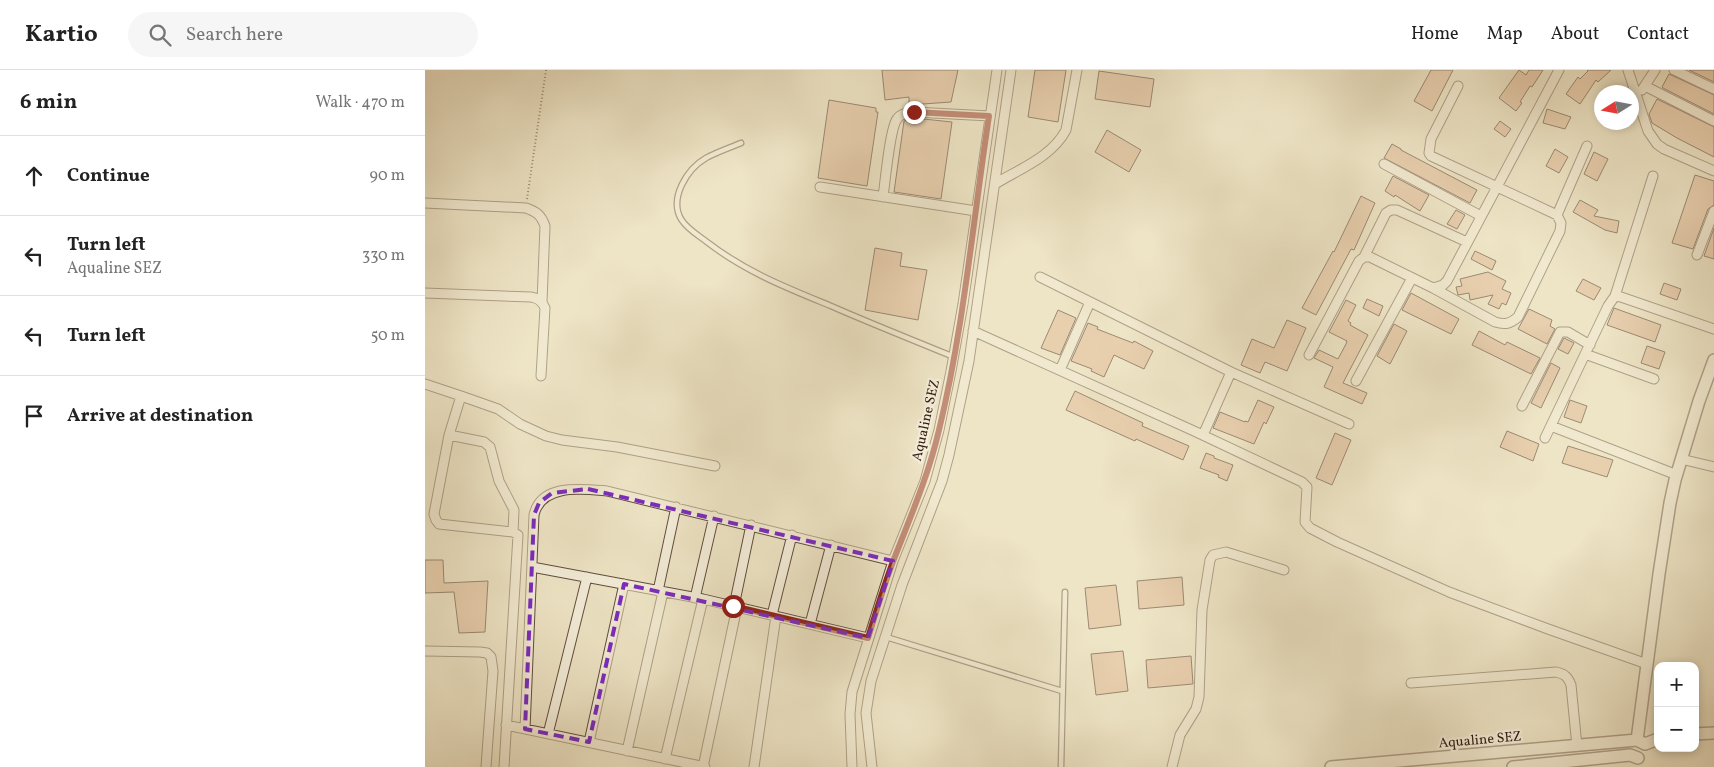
<!DOCTYPE html>
<html lang="en">
<head>
<meta charset="utf-8">
<style>
  :root { --surface:#fff; --page:#f6f6f6; --text:#222; --muted:#767676; --line:#e0e0e0 }
  body { margin:0; font-family:Vollkorn,serif; background:var(--page); color:var(--text) }
  .controls { position:absolute; right:15px; bottom:15px; display:grid; overflow:hidden; border-radius:10px; box-shadow:0 2px 8px #0003 }
  .controls button { width:45px; height:45px; display:grid; place-items:center; padding:0; border:0; border-bottom:1px solid var(--line); background:var(--surface); color:var(--text); font:25px sans-serif }
  .compass { position:absolute; left:1169px; top:15px; width:45px; height:45px; border-radius:50%; background:var(--surface); box-shadow:0 2px 8px #0003; rotate:259deg }
  .stop { position:absolute; width:15px; height:15px; margin:-11px; border:4px solid #8f2418; border-radius:50%; background:#fff }
  .stop.end { background:#8f2418; border-color:#fff; box-shadow:0 1px 5px #0008 }
  .list { margin:0; padding:0; list-style:none }
  h2 { display:flex; justify-content:space-between; align-items:center; height:65px; margin:0; padding:0 20px; font-size:21px }
  h2 small { font-size:16px; font-weight:400; color:var(--muted) }
  .list li { display:grid; grid-template-columns:32px 1fr auto; gap:15px; align-items:center; box-sizing:border-box; height:80px; padding:0 20px; border-top:1px solid var(--line) }
  .list b { display:block; font-size:19px; white-space:nowrap }
  .list p { margin:0; font-size:16px; white-space:nowrap; color:var(--muted) }
  .list em { font-size:16px; font-style:normal; color:var(--muted) }
  .icon { flex:none; width:28px; height:28px; fill:none; stroke:currentColor; stroke-width:2; stroke-linecap:round; stroke-linejoin:round }
  .map { position:relative; flex:none; width:1289px; height:697px; overflow:hidden }
  header { display:flex; align-items:center; gap:30px; box-sizing:border-box; height:70px; padding:0 25px; background:var(--surface); border-bottom:1px solid var(--line) }
  header strong { font-size:24px }
  nav { display:flex; gap:28px; margin-inline-start:auto; font-size:18px }
  .search { width:350px; height:45px; background:var(--page); display:flex; align-items:center; gap:12px; box-sizing:border-box; padding:0 18px; border-radius:28px; color:var(--muted); font-size:19px }
  main { display:flex }
  aside { flex:1; background:var(--surface) }
  .map>svg:first-child { display:block }
  .building { fill:#e1b491; stroke:#341b11 }
  .lines { fill:none; stroke-linecap:round; stroke-linejoin:round }
  .service-casing { stroke:#624e3e; stroke-width:7 }
  .minor-casing { stroke:#624e3e; stroke-width:11 }
  .tertiary-casing { stroke:#624e3e; stroke-width:14 }
  .path { stroke:#341b11; stroke-width:2; stroke-dasharray:1 2.5; stroke-linecap:butt }
  .service { stroke:#f4eeda; stroke-width:4.5 }
  .minor { stroke:#f4eeda; stroke-width:9 }
  .tertiary { stroke:#f4eeda; stroke-width:11 }
  .route { stroke:#8f2418; stroke-width:6 }
  .marked { fill:none; stroke:#7b2cbf; stroke-width:4; stroke-dasharray:10 6; stroke-linejoin:round }
  .labels { text-anchor:middle; stroke-width:4.5; stroke-linejoin:round; paint-order:stroke }
  .street-label { font-size:14px; fill:#341b11; stroke:#f4eeda }
</style>
</head>
<body>
<header>
<strong>Kartio</strong>
<div class="search"><svg class="icon" aria-label="search" viewBox="0 0 24 24"><circle cx="10" cy="10" r="6"/><path d="M15 15l6 6"/></svg>Search here</div>
<nav><a>Home</a><a>Map</a><a>About</a><a>Contact</a></nav>
</header>
<main>
<aside>
<h2>6 min<small>Walk · 470 m</small></h2>
<ul class="list">
<li><svg class="icon" aria-label="ahead" viewBox="0 0 24 24"><path d="M12 20V5M6 11l6-6 6 6"/></svg><div><b>Continue</b></div><em>90 m</em></li>
<li><svg class="icon" aria-label="left" viewBox="0 0 24 24"><path d="M17 20v-9H6M10 6l-5 5 5 5"/></svg><div><b>Turn left</b><p>Aqualine SEZ</p></div><em>330 m</em></li>
<li><svg class="icon" aria-label="left" viewBox="0 0 24 24"><path d="M17 20v-9H6M10 6l-5 5 5 5"/></svg><div><b>Turn left</b></div><em>50 m</em></li>
<li><svg class="icon" aria-label="arrive" viewBox="0 0 24 24"><path d="M6 21V4h12l-3 4 3 4H6"/></svg><div><b>Arrive at destination</b></div></li>
</ul>
</aside>
<div class="map">
<svg width="1289" height="697" viewBox="0 0 1289 697">
  <rect width="100%" height="100%" fill="#eee5c6"/>
  <filter id="stains"><feTurbulence type="fractalNoise" baseFrequency=".004" numOctaves="4"/><feColorMatrix values="0 0 0 0 .2 0 0 0 0 .09 0 0 0 0 .02 0 0 0 .5 -.17"/></filter>
  <radialGradient id="worn" r=".72"><stop offset=".6" stop-color="#630" stop-opacity="0"/><stop offset="1" stop-color="#630" stop-opacity=".3"/></radialGradient>
  <path class="building" d="M 457,0 L 533,0 L 526,32 L 484,35 L 484,27 L 460,30 Z
    M 610,0 L 641,0 L 633,52 L 603,47 Z
    M 1006,0 L 1028,0 L 1007,41 L 989,31 Z
    M 1094,0 L 1101,5 L 1104,0 L 1118,0 L 1107,17 L 1105,16 L 1095,32 L 1097,33 L 1091,41 L 1074,28 Z
    M 1162,0 L 1186,0 L 1173,12 L 1171,10 L 1155,34 L 1141,24 L 1153,7 L 1155,9 L 1163,1 Z
    M 1264,0 L 1289,0 L 1289,12 Z
    M 674,1 L 729,9 L 725,37 L 670,29 Z
    M 1244,4 L 1289,25 L 1289,44 L 1238,18 L 1237,17 Z
    M 1232,29 L 1289,57 L 1289,87 L 1252,68 L 1227,53 L 1224,44 Z
    M 404,30 L 451,38 L 451,42 L 453,42 L 442,116 L 393,108 Z
    M 1122,39 L 1146,47 L 1140,59 L 1118,53 Z
    M 489,48 L 527,52 L 516,129 L 469,122 L 479,51 Z
    M 1075,51 L 1086,59 L 1080,67 L 1069,59 Z
    M 682,60 L 716,80 L 704,102 L 670,82 Z
    M 967,74 L 976,79 L 976,80 L 1052,120 L 1045,133 L 959,88 Z
    M 1130,79 L 1143,87 L 1134,103 L 1121,96 Z
    M 1169,82 L 1183,89 L 1172,111 L 1159,104 Z
    M 1270,105 L 1289,111 L 1289,135 L 1283,139 L 1268,179 L 1247,173 Z
    M 968,106 L 1004,125 L 995,141 L 970,125 L 969,127 L 960,121 Z
    M 936,126 L 950,133 L 929,180 L 926,179 L 891,245 L 877,238 L 908,181 L 909,182 Z
    M 1155,130 L 1173,140 L 1169,146 L 1194,151 L 1192,163 L 1180,160 L 1148,142 Z
    M 1031,140 L 1040,145 L 1032,159 L 1022,154 Z
    M 1289,158 L 1289,189 L 1279,186 Z
    M 450,178 L 477,183 L 475,196 L 502,200 L 493,250 L 440,240 Z
    M 1050,181 L 1071,191 L 1067,200 L 1046,189 Z
    M 1063,202 L 1081,211 L 1077,219 L 1086,223 L 1081,235 L 1077,233 L 1074,239 L 1063,234 L 1068,225 L 1045,230 L 1044,223 L 1033,225 L 1031,217 L 1037,216 L 1035,209 Z
    M 1158,209 L 1176,218 L 1169,230 L 1151,221 Z
    M 1239,213 L 1256,219 L 1252,230 L 1235,224 Z
    M 986,223 L 1034,249 L 1026,264 L 977,240 Z
    M 942,229 L 958,236 L 954,246 L 938,238 Z
    M 921,230 L 931,235 L 923,251 L 926,253 L 925,255 L 943,265 L 918,313 L 942,323 L 937,334 L 899,317 L 908,297 L 889,288 L 894,280 L 913,289 L 921,274 L 922,271 L 904,262 Z
    M 1189,238 L 1236,255 L 1230,272 L 1182,255 Z
    M 1104,239 L 1127,250 L 1125,256 L 1130,259 L 1122,274 L 1093,259 Z
    M 633,240 L 651,248 L 635,285 L 616,278 Z
    M 862,250 L 881,258 L 862,301 L 840,292 L 835,303 L 816,295 L 827,269 L 849,278 Z
    M 663,253 L 673,257 L 672,259 L 708,273 L 709,271 L 728,281 L 719,299 L 689,285 L 679,307 L 666,301 L 667,299 L 646,291 Z
    M 969,254 L 982,261 L 965,294 L 952,286 Z
    M 1054,261 L 1080,275 L 1082,272 L 1115,288 L 1106,304 L 1047,275 Z
    M 1139,268 L 1149,273 L 1143,284 L 1133,279 Z
    M 1222,276 L 1240,282 L 1234,299 L 1216,293 Z
    M 1126,293 L 1135,298 L 1116,338 L 1106,333 Z
    M 650,321 L 718,353 L 717,356 L 764,376 L 758,390 L 711,369 L 710,371 L 641,340 Z
    M 833,330 L 849,337 L 841,354 L 839,352 L 829,374 L 788,358 L 795,342 L 820,352 L 820,351 L 823,352 Z
    M 1145,330 L 1162,336 L 1156,353 L 1139,347 Z
    M 1082,361 L 1114,374 L 1108,391 L 1075,377 Z
    M 910,363 L 926,370 L 907,415 L 891,408 Z
    M 1143,376 L 1188,390 L 1182,407 L 1137,393 Z
    M 781,383 L 789,386 L 789,388 L 808,395 L 802,411 L 793,407 L 794,405 L 775,398 Z
    M 0,490 L 18,490 L 19,513 L 63,511 L 60,562 L 34,563 L 29,522 L 0,523 Z
    M 757,507 L 759,535 L 714,539 L 712,511 Z
    M 691,515 L 696,555 L 664,559 L 660,518 Z
    M 698,581 L 703,621 L 671,625 L 666,584 Z
    M 766,586 L 768,614 L 723,618 L 721,590 Z"/>
  <g class="lines">
    <g class="service-casing">
      <path id="service" d="M 316,73 C 304,78 292,82 281,88 C 262,99 244,128 256,149 C 262,159 273,165 282,172 C 321,202 360,217 406,236 C 447,254 488,270 529,287
        M 461,567 L 637,621
        M 636,697 L 640,522"/>
    </g>
    <g class="minor-casing">
      <path id="minor" d="M 1203,0 L 1223,61 L 1232,74 L 1239,79 L 1289,101
        M 1249,0 L 1289,19
        M 1220,16 L 1289,51
        M 1217,20 L 1230,0
        M 959,94 L 1056,146
        M 570,114 C 594,99 627,87 641,60 L 652,0
        M 395,117 L 551,141
        M 458,127 C 460,113 465,58 472,49 C 476,43 483,43 489,42 L 565,46
        M 0,133 L 101,138 C 112,142 116,145 120,156 L 117,232
        M 1132,145 L 1162,76
        M 1272,185 L 1289,141
        M 939,187 L 961,143 L 966,140 L 972,140 L 1042,172
        M 615,207 L 806,302 L 778,365
        M 1008,218 L 1070,252 C 1080,255 1085,254 1093,247 L 1135,161 L 1136,153 L 1132,145 L 1006,86 L 1004,83 L 1006,69 L 1033,16
        M 0,223 L 106,227 C 113,228 117,231 120,238 L 116,306
        M 1190,226 L 1228,106
        M 548,261 L 769,361 L 877,412 L 882,417 L 880,452 L 885,458 L 912,472 L 1024,522 L 1123,559 L 1222,594
        M 1160,284 L 1229,309
        M 884,285 L 934,191 L 939,187 L 945,187 L 1008,218 L 1018,215 L 1022,211 L 1134,0
        M 635,300 L 665,232
        M 806,302 L 924,354
        M 931,311 L 987,208
        M 0,314 L 36,326 L 24,365 L 9,444 L 11,450 L 14,454 L 88,462 L 93,465 L 79,697
        M 36,326 L 73,339 L 95,354 L 121,366 L 137,370 L 192,377 L 290,396
        M 1097,336 L 1135,262 L 1143,262 L 1165,275
        M 1126,356 L 1252,405
        M 24,365 L 59,372 L 65,377 L 74,411 L 89,440 L 88,462
        M 1120,368 L 1183,236 L 1190,226 L 1196,227 L 1289,259
        M 1256,389 L 1289,397
        M 107,497 L 278,529 L 443,568
        M 233,521 L 251,437
        M 270,528 L 289,446
        M 309,536 L 326,455
        M 347,545 L 367,465
        M 385,554 L 406,475
        M 0,581 L 55,582 L 62,583 L 66,587 L 68,601 L 61,697
        M 986,613 L 1131,602 C 1140,604 1143,607 1146,615 L 1152,676
        M 81,655 L 280,697
        M 100,659 L 109,445 C 116,413 158,419 182,421 L 468,491
        M 123,664 L 162,507
        M 164,672 L 199,514
        M 202,681 L 238,522
        M 240,689 L 278,529
        M 278,697 L 312,537
        M 329,697 L 351,546
        M 427,697 L 425,644 L 427,622 L 468,491 L 500,411 L 514,360 L 526,301 L 538,234 L 572,0
        M 447,697 L 441,643 L 446,611 L 477,515 L 517,411 L 524,385 L 544,291 L 586,0
        M 747,697 L 755,665 L 771,639 L 774,627 L 777,540 L 785,490 L 788,485 L 801,482 L 859,500"/>
    </g>
    <g class="tertiary-casing">
      <path id="tertiary" d="M 1270,664 L 1289,663
        M 1212,670 L 1234,504 L 1245,433 L 1250,410 L 1274,331 L 1289,290
        M 1220,674 L 1233,669
        M 906,697 L 1212,670 L 1220,674
        M 1088,697 L 1205,685 L 1213,688"/>
    </g>
    <path class="path" d="M 102,129 L 121,0"/>
    <use href="#service" class="service"/>
    <use href="#minor" class="minor"/>
    <use href="#tertiary" class="tertiary"/>
  </g>
  <g class="lines">
    <path class="route" d="M 308,536 L 443,568 C 451,542 459,515 469,489 C 486,445 503,407 514,360 C 539,257 548,150 564,46 L 489,42"/>
  </g>
  <path d="M0 0H1289V697H0ZM 163,419 L 468,491 L 443,568 L 199,514 L 164,672 L 100,659 L 109,445 L 114,433 L 127,423 Z" fill="#eee5c6" fill-opacity=".55" fill-rule="evenodd"/>
  <path class="marked" d="M 163,419 L 468,491 L 443,568 L 199,514 L 164,672 L 100,659 L 109,445 L 114,433 L 127,423 Z"/>
  <g class="labels">
    <g class="street-label">
      <text transform="translate(500 350) rotate(-77)" y="5">Aqualine SEZ</text>
      <text transform="translate(1055 669) rotate(-5)" y="5">Aqualine SEZ</text>
    </g>
  </g>
  <rect width="100%" height="100%" filter="url(#stains)"/>
  <rect width="100%" height="100%" fill="url(#worn)"/>
</svg>
<div class="controls">
<button>+</button>
<button>−</button>
</div>
<svg class="compass" viewBox="-18 -18 36 36"><path d="M0-13l5 13h-10z" fill="#e53935"/><path d="M0 13l5-13h-10z" fill="#767676"/></svg>
<div class="stop" style="left:308px;top:536px"></div>
<div class="stop end" style="left:489px;top:42px"></div>
</div>
</main>
</body>
</html>
